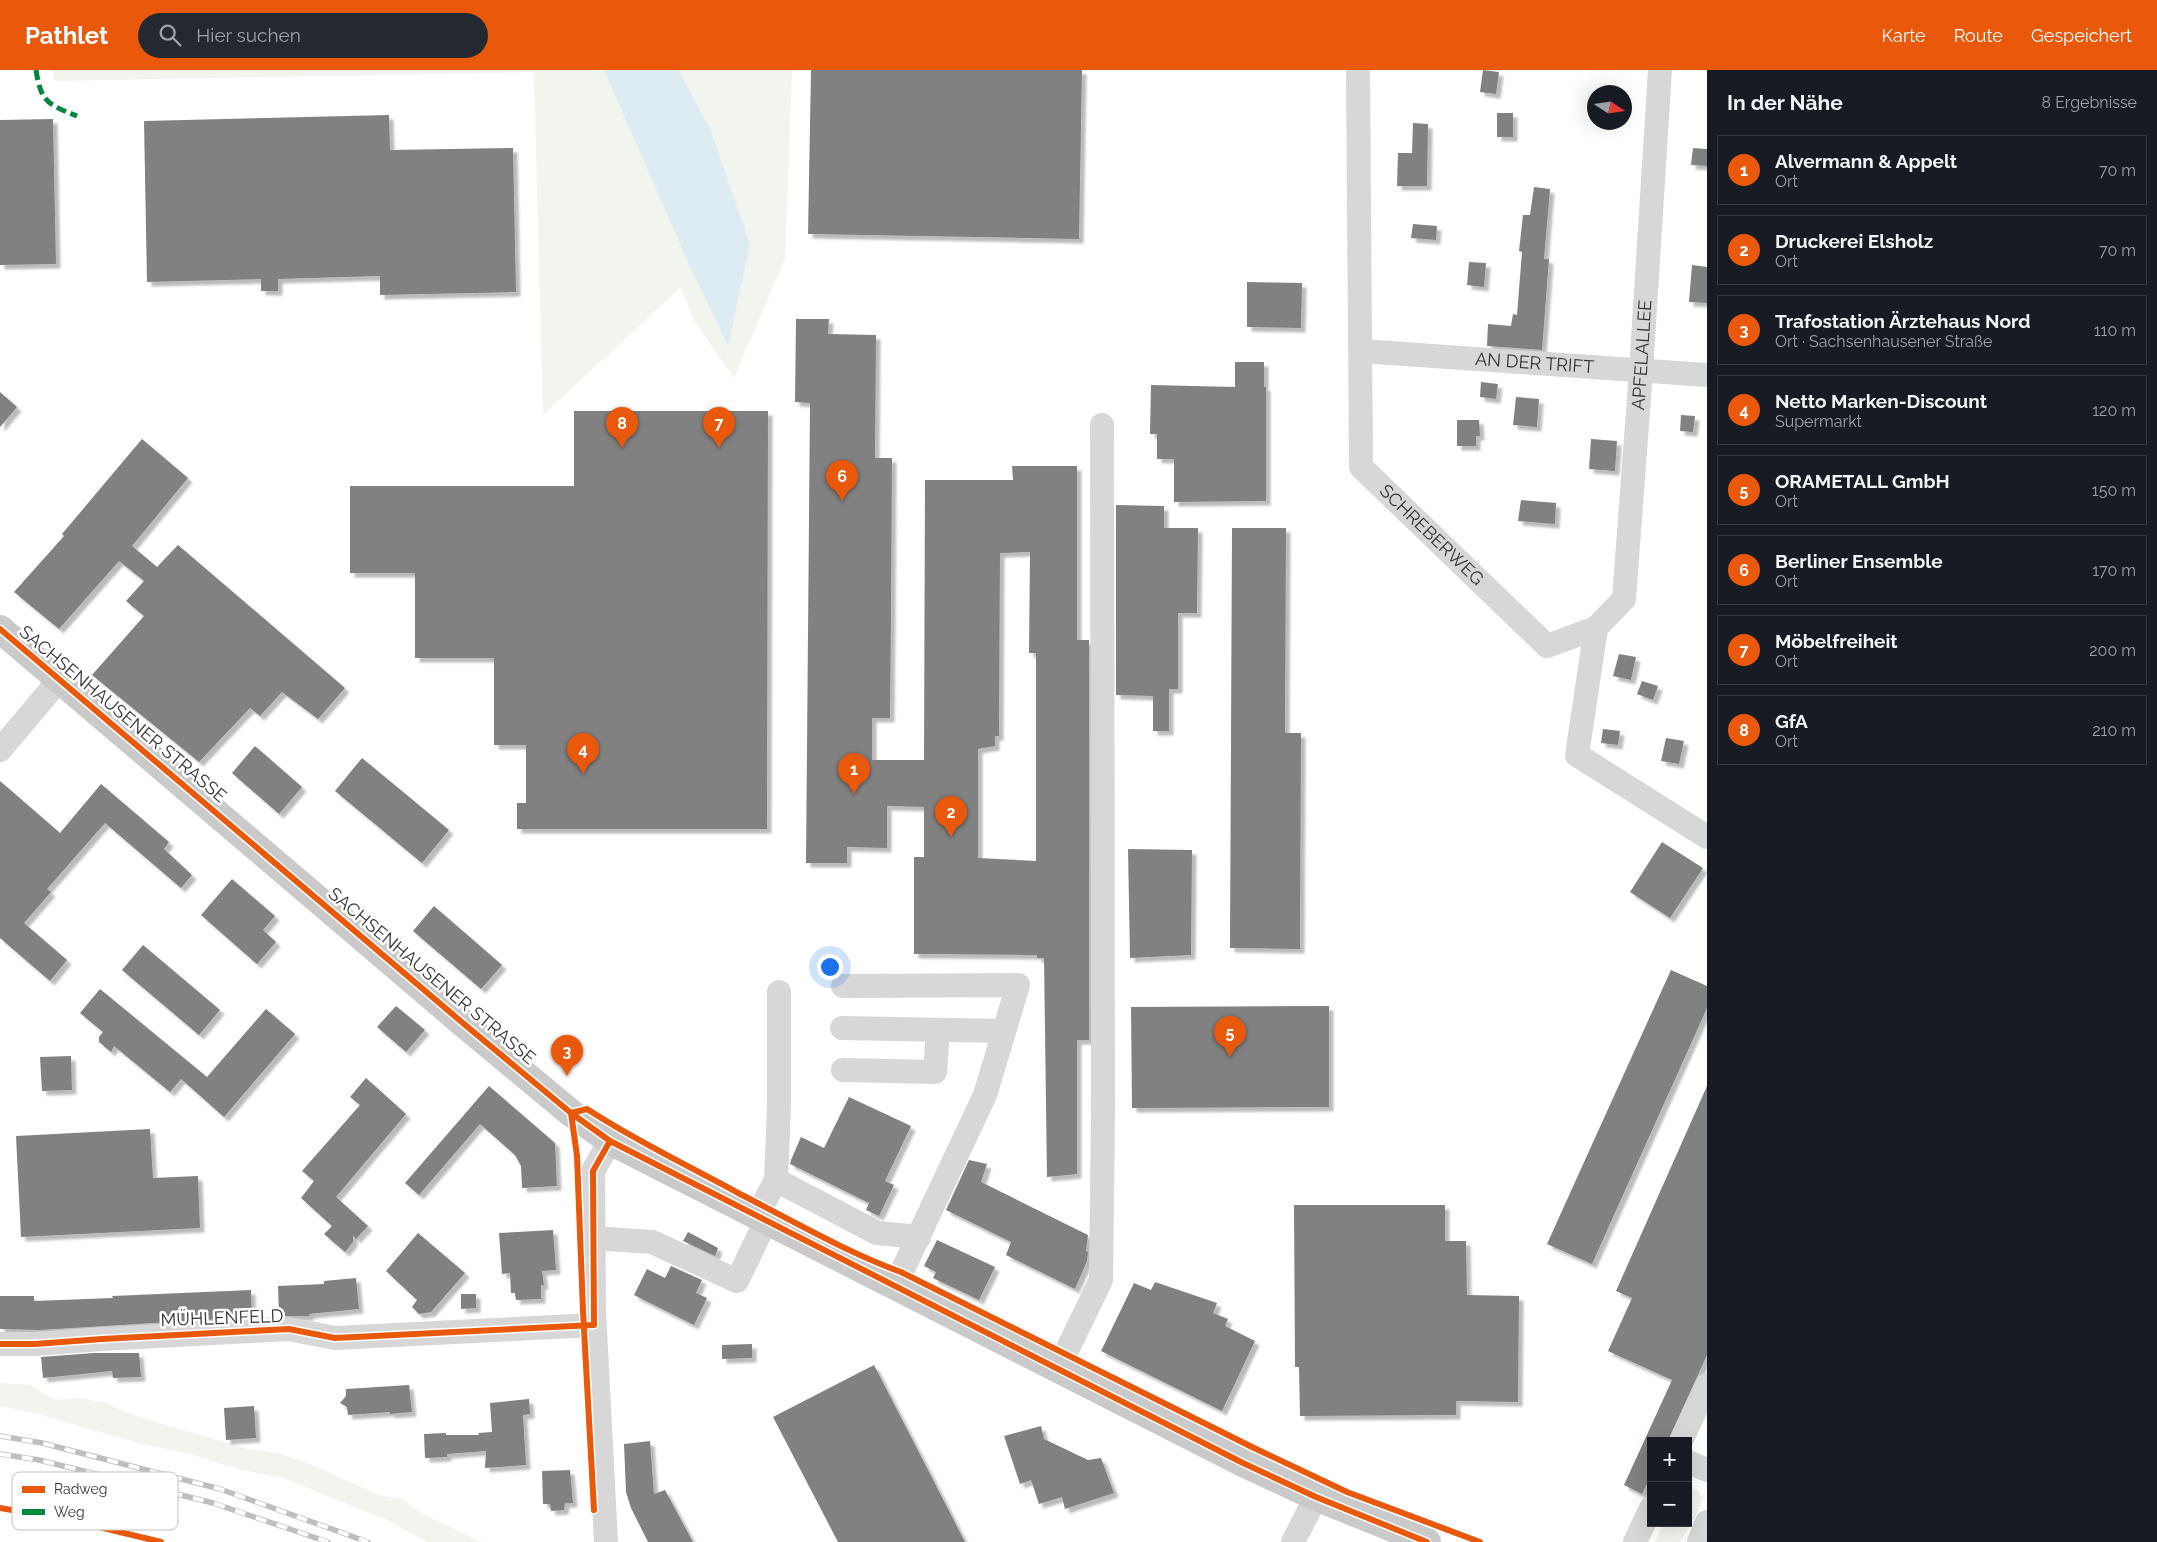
<!DOCTYPE html>
<html lang="de">
<head>
<meta charset="utf-8">
<style>
  :root { --surface:#171b24; --page:#242831; --text:#f1f3f6; --muted:#9ea1a6; --line:#363941; --accent:#ea580c }
  body { margin:0; font-family:Raleway,sans-serif; background:var(--page); color:var(--text) }
  .controls { position:absolute; right:15px; bottom:15px; display:grid; overflow:hidden; border-radius:0px; box-shadow:0 5px 20px #0002 }
  .controls button { width:45px; height:45px; display:grid; place-items:center; padding:0; border:0; border-bottom:1px solid var(--line); background:var(--surface); color:var(--text); font:25px sans-serif }
  .compass { position:absolute; left:1587px; top:15px; width:45px; height:45px; border-radius:50%; background:var(--surface); box-shadow:0 5px 20px #0002; rotate:102deg }
  .you { position:absolute; left:829px; top:896px; width:18px; height:18px; margin:-12px; border:4px solid #fff; border-radius:50%; background:#1a73e8; box-shadow:0 0 0 8px #1a73e833 }
  .badge { display:grid; place-items:center; width:32px; height:32px; border-radius:50%; background:var(--accent); color:#fff; font-size:16px; font-weight:700 }
  .pin { position:absolute; translate:-50% -41px; filter:drop-shadow(0 1px 2px #0008) }
  .pin::after { content:''; position:absolute; top:26px; width:18px; height:15px; background:inherit; clip-path:polygon(0 0,100% 0,50% 100%) }
  .list { margin:0; padding:0; list-style:none }
  h2 { display:flex; justify-content:space-between; align-items:center; height:65px; margin:0; padding:0 20px; font-size:21px }
  h2 small { font-size:16px; font-weight:400; color:var(--muted) }
  .list li { display:grid; grid-template-columns:32px 1fr auto; gap:15px; align-items:center; box-sizing:border-box; height:70px; margin:0 10px 10px; padding:0 10px; border:1px solid var(--line); border-radius:0px }
  .list b { display:block; font-size:19px; white-space:nowrap }
  .list p { margin:0; font-size:16px; white-space:nowrap; color:var(--muted) }
  .list em { font-size:16px; font-style:normal; color:var(--muted) }
  .icon { flex:none; width:28px; height:28px; fill:none; stroke:currentColor; stroke-width:2; stroke-linecap:round; stroke-linejoin:round }
  .map { position:relative; flex:none; width:1707px; height:1472px; overflow:hidden }
  header { display:flex; align-items:center; gap:30px; box-sizing:border-box; height:70px; padding:0 25px; background:var(--accent); color:#fff }
  header strong { font-size:24px }
  nav { display:flex; gap:28px; margin-inline-start:auto; font-size:18px }
  .search { width:350px; height:45px; background:var(--page); display:flex; align-items:center; gap:12px; box-sizing:border-box; padding:0 18px; border-radius:28px; color:var(--muted); font-size:19px }
  main { display:flex }
  aside { flex:1; background:var(--surface) }
  .map>svg:first-child { display:block }
  .green { fill:#f1f5ed }
  .water { fill:#ddebf3 }
  .building { fill:#818181; fill-rule:evenodd; filter:url(#shadow) }
  .lines { fill:none; stroke-linecap:round; stroke-linejoin:round }
  .minor { stroke:#d7d7d7; stroke-width:24 }
  .major { stroke:#cacaca; stroke-width:28 }
  .rail-casing { stroke:#bebebe; stroke-width:5.5 }
  .rail { stroke:#fff; stroke-width:4; stroke-dasharray:11; stroke-linecap:butt }
  .quiet { stroke:#00873e; stroke-width:5; stroke-dasharray:10 5; stroke-linecap:butt }
  .cycleway-casing { stroke:#fff; stroke-width:9 }
  .cycleway { stroke:#e8590c; stroke-width:6 }
  .labels { text-anchor:middle; stroke-width:5; stroke-linejoin:round; paint-order:stroke }
  .street-label { font-size:18px; fill:#333; stroke:#fff }
  .key { fill:#fff; stroke:#c2c2c2; stroke-width:1 }
  .key-label { font-size:14px; fill:#333 }
</style>
</head>
<body>
<header>
<strong>Pathlet</strong>
<div class="search"><svg class="icon" aria-label="search" viewBox="0 0 24 24"><circle cx="10" cy="10" r="6"/><path d="M15 15l6 6"/></svg>Hier suchen</div>
<nav><a>Karte</a><a>Route</a><a>Gespeichert</a></nav>
</header>
<main>
<div class="map">
<svg width="1707" height="1472" viewBox="0 0 1707 1472">
  <defs>
    <filter id="shadow"><feDropShadow dx="4.5" dy="4.5" stdDeviation="1" flood-color="#0004"/></filter>
  </defs>
  <rect width="100%" height="100%" fill="#fff"/>
  <path class="green" d="M 53,0 L 605,0 L 710,59 L 679,0 L 792,0 L 785,189 L 734,308 L 694,251 L 681,217 L 543,345 L 534,2 L 55,11 Z
    M 0,1313 L 30,1315 L 54,1330 L 79,1328 L 107,1333 L 128,1343 L 168,1356 L 248,1379 L 278,1383 L 315,1396 L 379,1425 L 402,1429 L 424,1445 L 482,1472 L 427,1472 L 387,1450 L 283,1408 L 242,1400 L 186,1383 L 138,1373 L 34,1343 L 0,1336 Z
    M 1688,1417 L 1696,1419 L 1703,1428 C 1698,1444 1689,1458 1680,1472 L 1655,1472 L 1664,1453 L 1688,1453 Z"/>
  <path class="water" d="M 604,0 L 679,0 L 710,59 L 750,174 L 728,276 L 688,192 Z"/>
  <path class="building" d="M 811,0 L 1082,0 L 1079,169 L 808,164 Z
    M 1483,0 L 1499,2 L 1496,24 L 1480,22 Z
    M 1497,43 L 1513,43 L 1513,67 L 1497,67 Z
    M 389,45 L 390,80 L 513,78 L 516,222 L 380,225 L 380,206 L 278,209 L 278,221 L 261,221 L 261,209 L 147,212 L 144,51 Z
    M 53,49 L 56,194 L 0,195 L 0,50 Z
    M 1413,53 L 1428,54 L 1427,116 L 1397,116 L 1398,83 L 1412,83 Z
    M 1693,78 L 1707,79 L 1707,96 L 1691,95 Z
    M 1534,117 L 1550,119 L 1544,189 L 1549,189 L 1542,280 L 1487,276 L 1488,254 L 1511,256 L 1513,244 L 1517,245 L 1522,182 L 1519,181 L 1523,145 L 1530,145 Z
    M 1413,154 L 1437,156 L 1436,170 L 1411,168 Z
    M 1469,192 L 1486,193 L 1484,217 L 1467,215 Z
    M 1692,195 L 1707,197 L 1707,233 L 1689,232 Z
    M 1247,212 L 1302,213 L 1301,258 L 1247,257 Z
    M 796,249 L 829,249 L 828,264 L 876,265 L 875,388 L 892,388 L 891,550 L 890,648 L 872,648 L 872,690 L 924,690 L 925,410 L 1013,410 L 1012,396 L 1077,396 L 1077,570 L 1089,570 L 1089,970 L 1077,970 L 1077,1104 L 1047,1107 L 1044,888 L 1037,888 L 1037,885 L 914,884 L 914,787 L 924,787 L 924,737 L 887,736 L 887,778 L 847,777 L 847,793 L 806,793 L 810,333 L 795,332 ZM 1030,482 L 1029,583 L 1036,583 L 1036,791 L 978,788 L 978,679 L 995,676 L 995,666 L 999,666 L 1000,483 Z
    M 1235,292 L 1264,292 L 1264,317 L 1266,317 L 1266,431 L 1174,432 L 1174,389 L 1157,389 L 1157,364 L 1150,364 L 1151,315 L 1235,317 Z
    M 1481,312 L 1498,314 L 1496,329 L 1480,327 Z
    M 0,322 L 17,337 L 0,357 Z
    M 1516,327 L 1539,329 L 1537,357 L 1513,355 Z
    M 574,341 L 768,341 L 767,759 L 517,759 L 517,733 L 526,733 L 526,675 L 494,675 L 494,588 L 415,588 L 415,503 L 350,503 L 350,416 L 574,416 Z
    M 1681,345 L 1695,346 L 1693,362 L 1680,361 Z
    M 1457,350 L 1479,350 L 1480,366 L 1476,366 L 1476,376 L 1457,376 Z
    M 142,369 L 188,408 L 132,476 L 157,497 L 178,475 L 345,618 L 318,649 L 282,622 L 260,646 L 250,638 L 199,692 L 92,605 L 144,546 L 126,531 L 144,511 L 119,491 L 59,559 L 14,522 L 64,466 L 62,464 Z
    M 1591,369 L 1617,371 L 1615,401 L 1589,399 Z
    M 1521,430 L 1556,433 L 1555,454 L 1518,451 Z
    M 1116,435 L 1164,436 L 1164,458 L 1198,458 L 1197,543 L 1178,543 L 1178,619 L 1169,619 L 1169,661 L 1153,661 L 1153,626 L 1116,625 Z
    M 1232,458 L 1286,458 L 1285,663 L 1301,663 L 1300,879 L 1230,878 Z
    M 1619,584 L 1636,587 L 1631,610 L 1613,606 Z
    M 1642,611 L 1658,616 L 1653,630 L 1637,624 Z
    M 1603,659 L 1620,661 L 1618,675 L 1601,673 Z
    M 1666,668 L 1684,671 L 1679,694 L 1661,691 Z
    M 255,676 L 302,717 L 279,744 L 232,703 Z
    M 362,688 L 449,760 L 422,793 L 335,721 Z
    M 0,711 L 60,763 L 101,714 L 169,772 L 164,779 L 192,805 L 181,818 L 105,753 L 47,819 L 51,822 L 24,853 L 67,890 L 50,911 L 0,868 Z
    M 1662,772 L 1703,798 L 1670,848 L 1630,822 Z
    M 1128,779 L 1192,780 L 1191,885 L 1130,888 Z
    M 232,809 L 275,846 L 263,860 L 276,872 L 257,894 L 201,845 Z
    M 434,836 L 502,895 L 481,919 L 413,861 Z
    M 143,875 L 220,940 L 199,965 L 122,900 Z
    M 1671,900 L 1707,916 L 1707,938 L 1592,1194 L 1547,1174 Z
    M 100,919 L 207,1007 L 266,939 L 295,964 L 224,1047 L 181,1009 L 170,1022 L 114,976 L 111,982 L 99,972 L 99,967 L 103,962 L 80,943 Z
    M 396,936 L 425,960 L 406,982 L 377,957 Z
    M 1329,936 L 1329,1037 L 1132,1038 L 1131,937 Z
    M 71,986 L 72,1020 L 42,1021 L 40,987 Z
    M 366,1008 L 406,1044 L 336,1127 L 368,1156 L 356,1169 L 353,1165 L 353,1172 L 345,1182 L 324,1164 L 332,1156 L 301,1128 L 314,1111 L 302,1101 L 360,1035 L 350,1027 Z
    M 489,1016 L 555,1073 L 557,1116 L 522,1118 L 521,1096 L 515,1085 L 480,1054 L 419,1125 L 405,1113 Z
    M 1707,1016 L 1707,1285 L 1668,1371 L 1651,1371 L 1651,1406 L 1642,1424 L 1624,1415 L 1672,1310 L 1608,1281 L 1632,1228 L 1616,1221 Z
    M 849,1027 L 911,1056 L 885,1111 L 894,1115 L 879,1146 L 866,1140 L 869,1133 L 790,1094 L 791,1090 L 801,1067 L 824,1078 Z
    M 150,1059 L 153,1108 L 198,1106 L 200,1158 L 21,1167 L 16,1066 Z
    M 969,1090 L 987,1094 L 981,1112 L 1088,1165 L 1086,1181 L 1088,1182 L 1087,1191 L 1075,1219 L 1006,1185 L 1011,1172 L 946,1140 Z
    M 1294,1135 L 1445,1135 L 1445,1171 L 1466,1171 L 1467,1225 L 1519,1226 L 1518,1332 L 1456,1331 L 1456,1345 L 1300,1346 L 1299,1297 L 1295,1297 Z
    M 553,1160 L 556,1200 L 542,1201 L 544,1215 L 541,1215 L 541,1229 L 516,1230 L 515,1223 L 511,1223 L 510,1203 L 502,1204 L 499,1163 Z
    M 688,1162 L 718,1178 L 715,1186 L 683,1171 Z
    M 418,1163 L 465,1203 L 431,1242 L 419,1244 L 412,1237 L 417,1230 L 386,1201 Z
    M 937,1170 L 995,1197 L 979,1230 L 933,1208 L 936,1202 L 924,1196 Z
    M 671,1196 L 702,1210 L 696,1223 L 707,1228 L 694,1255 L 634,1225 L 647,1199 L 665,1208 Z
    M 356,1208 L 359,1239 L 309,1244 L 310,1246 L 279,1246 L 278,1216 L 324,1214 L 324,1211 Z
    M 1155,1212 L 1217,1233 L 1213,1243 L 1228,1249 L 1225,1256 L 1255,1271 L 1222,1341 L 1101,1281 L 1134,1213 L 1151,1220 Z
    M 251,1220 L 252,1247 L 40,1260 L 0,1259 L 0,1226 L 34,1226 L 34,1231 L 113,1228 L 112,1226 Z
    M 461,1224 L 476,1224 L 476,1238 L 461,1239 Z
    M 752,1274 L 752,1288 L 722,1289 L 722,1275 Z
    M 94,1283 L 139,1283 L 141,1307 L 113,1308 L 112,1301 L 43,1308 L 41,1287 Z
    M 874,1295 L 965,1472 L 838,1472 L 773,1347 Z
    M 409,1315 L 412,1342 L 390,1344 L 390,1342 L 348,1345 L 347,1337 L 340,1333 L 346,1326 L 346,1319 Z
    M 529,1329 L 530,1344 L 523,1345 L 526,1395 L 485,1398 L 486,1381 L 447,1384 L 447,1387 L 425,1388 L 424,1364 L 446,1363 L 446,1365 L 479,1365 L 478,1363 L 492,1362 L 490,1333 Z
    M 254,1336 L 256,1368 L 226,1370 L 224,1338 Z
    M 1041,1356 L 1044,1369 L 1088,1390 L 1101,1388 L 1114,1423 L 1065,1439 L 1062,1427 L 1039,1434 L 1031,1410 L 1020,1414 L 1004,1366 Z
    M 650,1371 L 654,1424 L 665,1420 L 693,1472 L 648,1472 L 631,1438 L 626,1422 L 624,1374 Z
    M 570,1400 L 573,1433 L 565,1433 L 564,1440 L 551,1441 L 550,1434 L 543,1434 L 542,1401 Z"/>
  <g class="lines">
    <g class="minor">
      <path id="s1" d="M 1358,0 L 1361,397 L 1547,576 L 1596,558 L 1577,685 L 1707,767"/>
      <path id="s2" d="M 1361,281 L 1707,305"/>
      <path id="s3" d="M 1596,558 L 1624,529 L 1641,301 L 1660,0"/>
      <path d="M 0,680 L 59,610"/>
      <path d="M 843,916 L 1018,915 L 985,1025 L 895,1216"/>
      <path d="M 842,958 L 1004,961"/>
      <path d="M 843,1000 L 935,1002 L 938,960"/>
      <path d="M 776,1110 L 877,1163 L 919,1167"/>
      <path d="M 757,1146 L 776,1110 L 779,1035 L 779,922"/>
      <path d="M 593,1168 L 652,1172 L 737,1211 L 766,1151"/>
      <path d="M 0,1274 L 35,1274 L 102,1269 L 289,1259 L 335,1268 L 594,1255"/>
      <path d="M 1058,1299 L 1101,1210 L 1103,1042 L 1102,355"/>
      <path d="M 1681,1371 L 1707,1315"/>
      <path d="M 1688,1392 L 1707,1400"/>
      <path d="M 606,1472 L 594,1240 L 593,1101 L 610,1071"/>
      <path d="M 1293,1472 L 1316,1427"/>
      <path d="M 1635,1472 L 1651,1438"/>
      <path d="M 1699,1472 L 1707,1452"/>
    </g>
    <path class="major" d="M 0,559 L 464,954 L 571,1043 L 610,1071 L 1243,1393 L 1316,1427 L 1427,1472"/>
    <g class="rail-casing">
      <path id="rail" d="M 0,1366 L 42,1373 L 220,1419 L 368,1472
        M 0,1384 L 39,1390 L 213,1433 L 328,1472"/>
    </g>
    <use href="#rail" class="rail"/>
    <path class="quiet" d="M 36,0 C 41,32 47,34 77,46"/>
    <g class="cycleway-casing">
      <path id="cycleway" d="M 0,559 L 464,954 L 571,1043 L 610,1071 L 1243,1393 L 1316,1427 L 1427,1472
        M 571,1043 L 587,1039 C 636,1071 689,1096 740,1124 C 793,1151 846,1182 901,1202 L 1252,1377 L 1347,1422 L 1480,1472
        M 571,1043 L 577,1086 L 583,1241 L 594,1440
        M 0,1274 L 35,1274 L 102,1269 L 289,1259 L 335,1268 L 594,1255 L 593,1101 L 610,1071
        M 0,1438 L 70,1450 L 161,1472"/>
    </g>
    <use href="#cycleway" class="cycleway"/>
  </g>
  <g class="labels">
    <g class="street-label">
      <text dy="6" stroke="none"><textPath href="#s3" startOffset="285">APFELALLEE</textPath></text>
      <text dy="6" stroke="none"><textPath href="#s2" startOffset="174">AN DER TRIFT</textPath></text>
      <text dy="6" stroke="none"><textPath href="#s1" startOffset="495">SCHREBERWEG</textPath></text>
      <text transform="translate(123 644) rotate(40)" y="6">SACHSENHAUSENER STRASSE</text>
      <text transform="translate(432 906) rotate(40)" y="6">SACHSENHAUSENER STRASSE</text>
      <text transform="translate(222 1248) rotate(-2)" y="6">MÜHLENFELD</text>
    </g>
  </g>
  <rect x="12" y="1402" width="166" height="58" rx="8" class="key"/>
  <rect x="22" y="1416" width="23" height="7" fill="#e8590c"/>
  <rect x="22" y="1439" width="23" height="6" fill="#00873e"/>
  <g class="key-label">
    <text x="54" y="1424">Radweg</text>
    <text x="54" y="1447">Weg</text>
  </g>
</svg>
<div class="controls">
<button>+</button>
<button>−</button>
</div>
<svg class="compass" viewBox="-18 -18 36 36"><path d="M0-13l5 13h-10z" fill="#e53935"/><path d="M0 13l5-13h-10z" fill="#9ea1a6"/></svg>
<div class="you"></div>
<div class="pin badge" style="left:854px;top:724px">1</div>
<div class="pin badge" style="left:951px;top:767px">2</div>
<div class="pin badge" style="left:567px;top:1006px">3</div>
<div class="pin badge" style="left:583px;top:704px">4</div>
<div class="pin badge" style="left:1230px;top:987px">5</div>
<div class="pin badge" style="left:842px;top:431px">6</div>
<div class="pin badge" style="left:719px;top:378px">7</div>
<div class="pin badge" style="left:622px;top:378px">8</div>
</div>
<aside>
<h2>In der Nähe<small>8 Ergebnisse</small></h2>
<ul class="list">
<li><span class="badge">1</span><div><b>Alvermann &amp; Appelt</b><p>Ort</p></div><em>70 m</em></li>
<li><span class="badge">2</span><div><b>Druckerei Elsholz</b><p>Ort</p></div><em>70 m</em></li>
<li><span class="badge">3</span><div><b>Trafostation Ärztehaus Nord</b><p>Ort · Sachsenhausener Straße</p></div><em>110 m</em></li>
<li><span class="badge">4</span><div><b>Netto Marken-Discount</b><p>Supermarkt</p></div><em>120 m</em></li>
<li><span class="badge">5</span><div><b>ORAMETALL GmbH</b><p>Ort</p></div><em>150 m</em></li>
<li><span class="badge">6</span><div><b>Berliner Ensemble</b><p>Ort</p></div><em>170 m</em></li>
<li><span class="badge">7</span><div><b>Möbelfreiheit</b><p>Ort</p></div><em>200 m</em></li>
<li><span class="badge">8</span><div><b>GfA</b><p>Ort</p></div><em>210 m</em></li>
</ul>
</aside>
</main>
</body>
</html>
